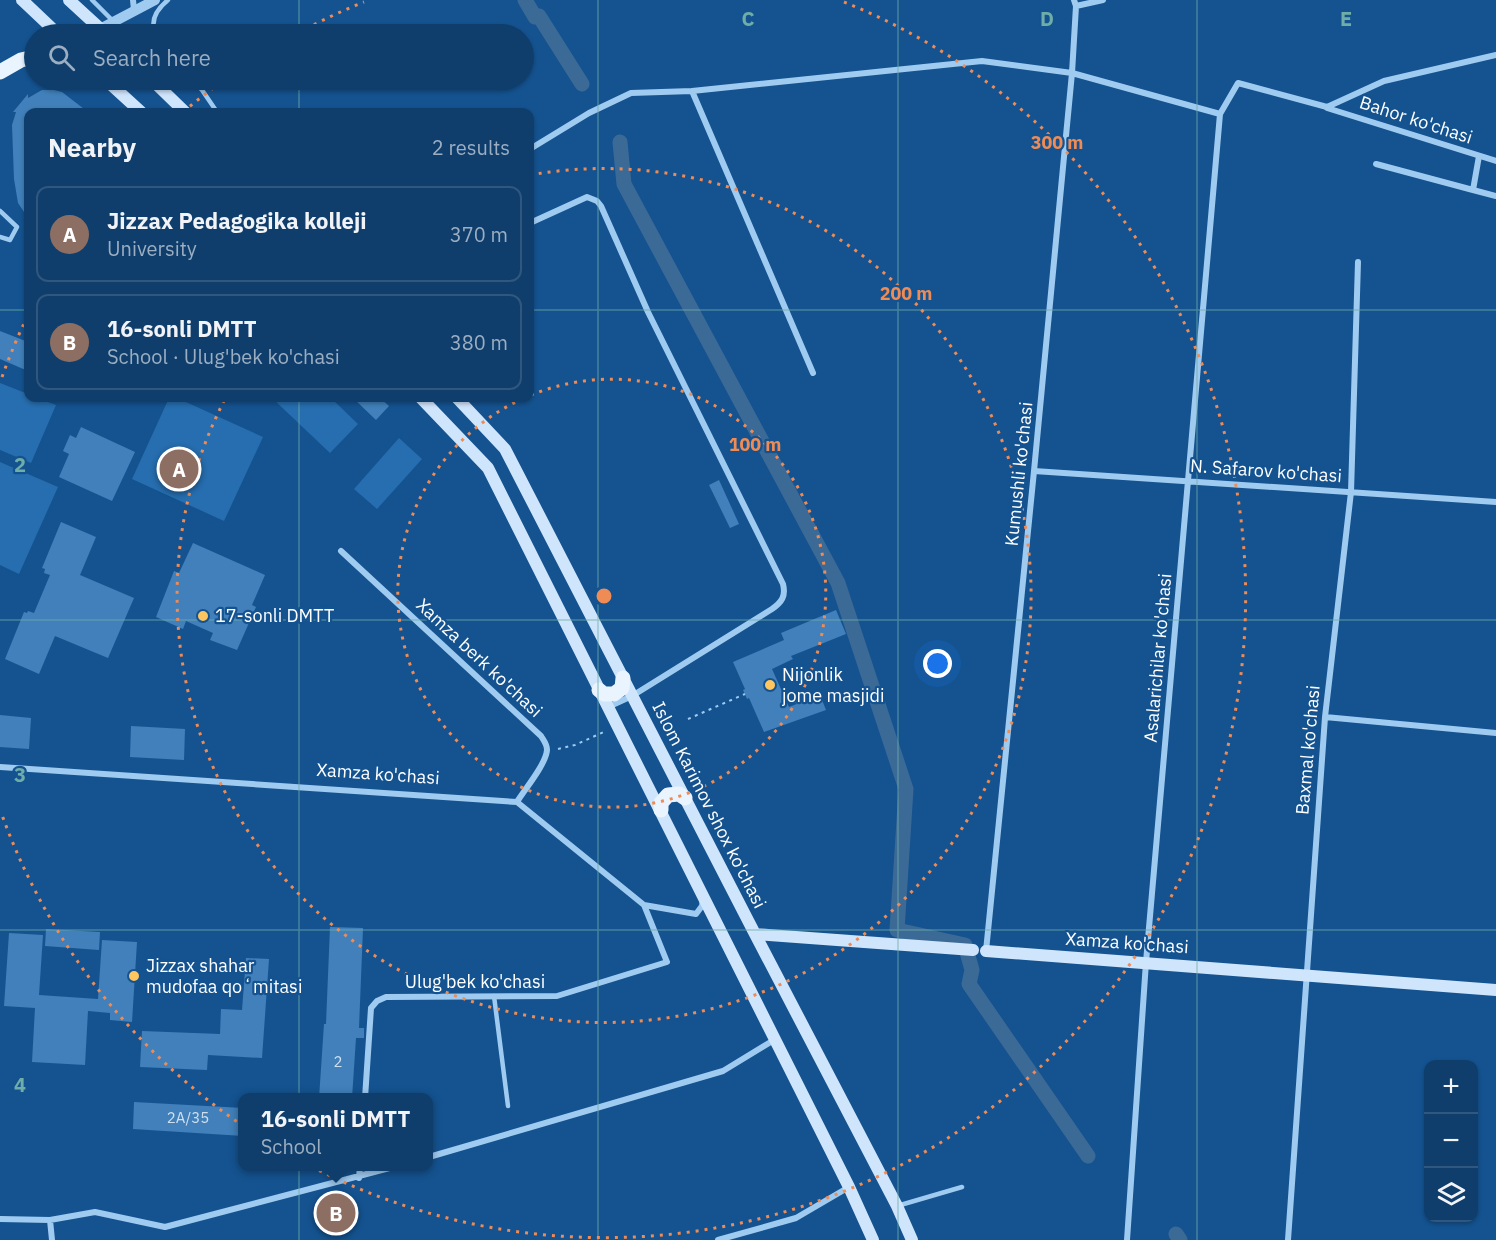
<!DOCTYPE html>
<html lang="en">
<head>
<meta charset="utf-8">
<style>
  :root { --surface:#0f3e6c; --page:#184572; --text:#f1f3f6; --muted:#9baec2; --line:#2f577f; --accent:#8c9099 }
  body { margin:0; font-family:"IBM Plex Sans",sans-serif; background:var(--page); color:var(--text) }
  .controls { position:absolute; right:18px; bottom:18px; display:grid; overflow:hidden; border-radius:12px; box-shadow:0 2px 4px #0004 }
  .controls button { width:54px; height:54px; display:grid; place-items:center; padding:0; border:0; border-bottom:2px solid var(--line); background:var(--surface); color:var(--text); font:30px sans-serif }
  .you { position:absolute; left:938px; top:664px; width:21px; height:21px; margin:-15px; border:4px solid #fff; border-radius:50%; background:#1a73e8; box-shadow:0 0 0 9px #1a73e833 }
  .badge { display:grid; place-items:center; width:39px; height:39px; border-radius:50%; background:var(--accent); color:#fff; font-size:20px; font-weight:700 }
  .pin { position:absolute; translate:-50% -50%; border:3px solid #fff; box-shadow:0 2px 6px #0006 }
  .popup { position:absolute; left:238px; top:1093px; width:195px; height:78px; box-sizing:border-box; display:grid; place-content:center; border-radius:12px; background:var(--surface); filter:drop-shadow(0 2px 4px #0005); font-size:20px; white-space:nowrap; color:var(--muted) }
  .popup b { font-size:22px; color:var(--text) }
  .popup::after { content:''; position:absolute; left:50%; top:100%; margin-left:-12px; border:12px solid transparent; border-top-color:var(--surface) }
  .list { margin:0; padding:0; list-style:none }
  h2 { display:flex; justify-content:space-between; align-items:center; height:78px; margin:0; padding:0 24px; font-size:26px }
  h2 small { font-size:20px; font-weight:400; color:var(--muted) }
  .list li { display:grid; grid-template-columns:39px 1fr auto; gap:18px; align-items:center; box-sizing:border-box; height:96px; margin:0 12px 12px; padding:0 12px; border:2px solid var(--line); border-radius:12px }
  .list b { display:block; font-size:22px; white-space:nowrap }
  .list p { margin:0; font-size:20px; white-space:nowrap; color:var(--muted) }
  .list em { font-size:20px; font-style:normal; color:var(--muted) }
  .icon { flex:none; width:33px; height:33px; fill:none; stroke:currentColor; stroke-width:2; stroke-linecap:round; stroke-linejoin:round }
  .map { position:relative; flex:none; width:1496px; height:1240px; overflow:hidden }
  .search { position:absolute; background:var(--surface); box-shadow:0 2px 4px #0004; left:24px; top:24px; width:510px; height:66px; display:flex; align-items:center; gap:15px; box-sizing:border-box; padding:0 21px; border-radius:33px; color:var(--muted); font-size:22px }
  .panel { position:absolute; background:var(--surface); box-shadow:0 2px 4px #0004; left:24px; top:108px; width:510px; height:294px; border-radius:12px }
  .map>svg:first-child { display:block }
  .green { fill:#266eaf }
  .lines { fill:none; stroke-linecap:round; stroke-linejoin:round }
  .canal { stroke:#3c6a97; stroke-width:15 }
  .building { fill:#4180ba }
  .path { stroke:#a0cbf1; stroke-width:2; stroke-dasharray:3 4.5; stroke-linecap:butt }
  .service { stroke:#a0cbf1; stroke-width:4.5 }
  .minor { stroke:#a0cbf1; stroke-width:6 }
  .tertiary { stroke:#a0cbf1; stroke-width:10 }
  .secondary { stroke:#cfe5fc; stroke-width:12 }
  .primary { stroke:#eaf4ff; stroke-width:15 }
  .grid { fill:none; stroke:#6fada8; stroke-width:1.5; stroke-opacity:0.55 }
  .ring { fill:none; stroke:#ef8b55; stroke-width:3; stroke-dasharray:3 6 }
  .poi-dot { fill:#ffc660; stroke:#145390; stroke-width:2 }
  .labels { text-anchor:middle; stroke-width:4.5; stroke-linejoin:round; paint-order:stroke }
  .number-label { font-size:15px; fill:#d0dfee }
  .street-label { font-size:18px; fill:#fff; stroke:#145390 }
  .poi-label { font-size:18px; fill:#fff; stroke:#145390; text-anchor:start }
  .grid-label { font-size:20px; text-anchor:middle; font-weight:bold; fill:#6fada8; stroke:#145390; stroke-width:4.5; stroke-linejoin:round; paint-order:stroke }
  .centre { fill:#ef8b55; stroke:#145390; stroke-width:3 }
  .ring-label { font-size:18px; text-anchor:middle; font-weight:bold; fill:#ef8b55; stroke:#145390; stroke-width:4.5; stroke-linejoin:round; paint-order:stroke }
</style>
</head>
<body>
<div class="map">
<svg width="1496" height="1240" viewBox="0 0 1496 1240">
  <rect width="100%" height="100%" fill="#145390"/>
  <path class="green" d="M 0,383 L 28,394 L 28,398 L 37,398 L 56,405 L 31,463 L 0,450 Z
    M 169,398 L 177,398 L 263,437 L 224,521 L 132,479 Z
    M 272,398 L 331,398 L 358,424 L 330,453 Z
    M 399,438 L 422,459 L 377,509 L 354,489 Z
    M 0,462 L 58,487 L 19,574 L 0,565 Z"/>
  <g class="lines">
    <path class="canal" d="M 525,0 L 535,17 L 539,16 L 582,84
      M 620,142 L 624,184 L 838,583 L 906,789 L 897,930 L 965,945 L 972,970 L 969,984 L 1088,1156
      M 1176,1234 L 1180,1240"/>
  </g>
  <path class="building" d="M 42,90 L 54,90 L 62,92 L 88,112 L 28,112 L 28,218 L 18,203 L 14,179 L 12,125 L 16,112 L 13,112 L 28,94 L 28,98 Z
    M 0,331 L 28,342 L 28,371 L 0,359 Z
    M 353,398 L 380,398 L 389,406 L 376,420 Z
    M 81,427 L 135,452 L 112,501 L 59,477 L 69,454 L 63,451 L 70,435 L 76,438 Z
    M 719,480 L 739,524 L 730,528 L 709,485 Z
    M 61,522 L 96,537 L 80,575 L 134,598 L 108,658 L 55,636 L 39,674 L 5,659 L 24,612 L 27,613 L 28,611 L 34,613 L 50,575 L 44,573 L 45,569 L 42,568 Z
    M 193,543 L 265,575 L 252,605 L 256,607 L 237,650 L 210,640 L 213,633 L 186,621 L 183,629 L 156,617 L 174,571 L 179,573 Z
    M 836,610 L 846,634 L 791,656 L 793,659 L 772,669 L 789,707 L 820,695 L 826,710 L 764,732 L 749,698 L 747,699 L 743,690 L 745,689 L 733,662 L 784,640 L 781,633 Z
    M 0,715 L 31,718 L 29,749 L 0,747 Z
    M 131,726 L 185,729 L 184,760 L 130,757 Z
    M 330,927 L 363,928 L 359,1028 L 364,1028 L 364,1038 L 356,1038 L 352,1098 L 319,1098 L 324,1024 L 326,1024 Z
    M 46,929 L 100,932 L 99,950 L 45,946 Z
    M 9,933 L 43,935 L 39,995 L 98,999 L 102,940 L 137,942 L 132,1022 L 110,1020 L 110,1013 L 88,1011 L 85,1065 L 32,1062 L 35,1008 L 4,1006 Z
    M 246,958 L 269,959 L 262,1058 L 208,1055 L 207,1070 L 140,1067 L 142,1031 L 220,1034 L 221,1009 L 242,1010 Z
    M 134,1102 L 243,1108 L 243,1136 L 133,1129 Z"/>
  <g class="lines">
    <path class="path" d="M 688,719 L 745,694
      M 558,749 L 575,745 L 606,731"/>
    <path class="service" d="M 92,0 L 114,22
      M 156,34 C 149,20 157,9 168,0
      M 192,80 L 202,90 L 217,112
      M 0,211 L 17,227 L 10,240 L 0,237
      M 494,996 L 508,1106
      M 897,1206 L 962,1187"/>
    <path class="minor" d="M 133,0 L 134,10
      M 1076,6 L 1103,0
      M 1327,108 L 1496,161
      M 530,149 L 589,113 L 631,93 L 692,91
      M 1376,164 L 1473,190 L 1479,156
      M 1473,190 L 1496,196
      M 530,223 L 587,197 L 597,201 L 601,206 L 648,312 L 783,584 C 786,596 782,602 772,609 L 632,696 L 608,707
      M 813,373 L 692,91 L 982,61 L 1072,73 L 1220,114
      M 1034,471 L 1496,502
      M 341,551 L 541,736 C 544,741 547,744 547,750 C 546,764 525,789 517,802
      M 1325,717 L 1496,733
      M 0,767 L 517,802 L 644,905 L 696,914 L 702,906 L 703,899
      M 986,951 L 1034,471 L 1072,73 L 1076,6 L 1074,0
      M 365,1098 L 371,1008 L 377,1001 L 386,997 L 557,996 L 667,962 L 644,905
      M 429,1157 L 723,1071 L 774,1040
      M 359,1178 L 360,1166
      M 0,1219 L 50,1220 L 52,1240
      M 50,1220 L 95,1212 L 165,1227 L 397,1166
      M 718,1240 L 796,1218 L 849,1187
      M 1127,1240 L 1146,962 L 1220,114 L 1238,83 L 1327,107 L 1384,81 L 1496,55
      M 1288,1240 L 1325,717 L 1351,492 L 1358,262"/>
    <path class="tertiary" d="M 100,29 L 155,0"/>
    <path class="secondary" d="M 22,0 L 58,34
      M 69,0 L 106,34
      M 106,80 L 141,112
      M 152,80 L 185,112
      M 421,398 L 488,468 L 849,1187 L 873,1240
      M 457,398 L 505,449 L 755,934 L 897,1206 L 912,1240
      M 755,934 L 973,950
      M 986,951 L 1496,990"/>
    <path class="primary" d="M 0,72 L 21,60 L 34,57
      M 599,690 L 604,694 L 614,694 L 622,688 L 623,678
      M 661,810 L 661,803 L 668,795 L 679,794 L 685,798"/>
  </g>
  <path class="grid" d="M 299,0 L 299,34M 598,0 L 598,1240M 898,0 L 898,1240M 1197,0 L 1197,1240M 299,80 L 299,112M 0,310 L 28,310M 530,310 L 1496,310M 299,398 L 299,1240M 0,620 L 1496,620M 0,930 L 1496,930"/>
  <g class="ring">
    <path d="M531 395A214 214 0 1 1 524 398"/>
    <path d="M530 175A427 427 0 1 1 225 399"/>
    <path d="M2 377A641 641 0 0 1 28 315M183 112A641 641 0 0 1 223 81M298 33A641 641 0 0 1 364 2M844 2A641 641 0 1 1 2 815"/>
  </g>
  <g class="poi-dot">
    <circle cx="203" cy="616" r="6"/>
    <circle cx="770" cy="685" r="6"/>
    <circle cx="134" cy="976" r="6"/>
  </g>
  <g class="labels">
    <g class="number-label">
      <text x="338" y="1067">2</text>
      <text x="188" y="1123">2А/35</text>
    </g>
    <g class="street-label">
      <text transform="translate(1416 120) rotate(18)" y="6">Bahor ko'chasi</text>
      <text transform="translate(1266 471) rotate(4)" y="6">N. Safarov ko'chasi</text>
      <text transform="translate(1019 474) rotate(-84)" y="6">Kumushli ko'chasi</text>
      <text transform="translate(479 658) rotate(43)" y="6">Xamza berk ko'chasi</text>
      <text transform="translate(1158 658) rotate(-85)" y="6">Asalarichilar ko'chasi</text>
      <text transform="translate(1308 750) rotate(-85)" y="6">Baxmal ko'chasi</text>
      <text transform="translate(378 774) rotate(4)" y="6">Xamza ko'chasi</text>
      <text transform="translate(709 805) rotate(63)" y="6">Islom Karimov shox ko'chasi</text>
      <text transform="translate(1127 943) rotate(4)" y="6">Xamza ko'chasi</text>
      <text x="475" y="988">Ulug'bek ko'chasi</text>
    </g>
    <g class="poi-label">
      <text x="215" y="622">17-sonli DMTT</text>
      <text x="782" y="681">Nijonlik<tspan x="782" dy="21">jome masjidi</tspan></text>
      <text x="146" y="972">Jizzax shahar<tspan x="146" dy="21">mudofaa qoʻmitasi</tspan></text>
    </g>
  </g>
  <g class="grid-label">
    <text x="748" y="26">C</text>
    <text x="1047" y="26">D</text>
    <text x="1346" y="26">E</text>
    <text x="20" y="472">2</text>
    <text x="20" y="782">3</text>
    <text x="20" y="1092">4</text>
  </g>
  <circle cx="604" cy="596" r="9" class="centre"/>
  <g class="ring-label">
    <text x="1057" y="149">300 m</text>
    <text x="906" y="300">200 m</text>
    <text x="755" y="451">100 m</text>
  </g>
</svg>
<div class="controls">
<button>+</button>
<button>−</button>
<button><svg class="icon" aria-label="layers" viewBox="0 0 24 24"><path d="M12 4l9 5-9 5-9-5zM3 14l9 5 9-5"/></svg></button>
</div>
<div class="you"></div>
<div class="pin badge" style="left:179px;top:469px;background:#8d6e63">A</div>
<div class="pin badge" style="left:336px;top:1213px;background:#8d6e63">B</div>
<div class="popup"><b>16-sonli DMTT</b>School</div>
<div class="search"><svg class="icon" aria-label="search" viewBox="0 0 24 24"><circle cx="10" cy="10" r="6"/><path d="M15 15l6 6"/></svg>Search here</div>
<section class="panel">
<h2>Nearby<small>2 results</small></h2>
<ul class="list">
<li><span class="badge" style="background:#8d6e63">A</span><div><b>Jizzax Pedagogika kolleji</b><p>University</p></div><em>370 m</em></li>
<li><span class="badge" style="background:#8d6e63">B</span><div><b>16-sonli DMTT</b><p>School · Ulug'bek ko'chasi</p></div><em>380 m</em></li>
</ul>
</section>
</div>
</body>
</html>
